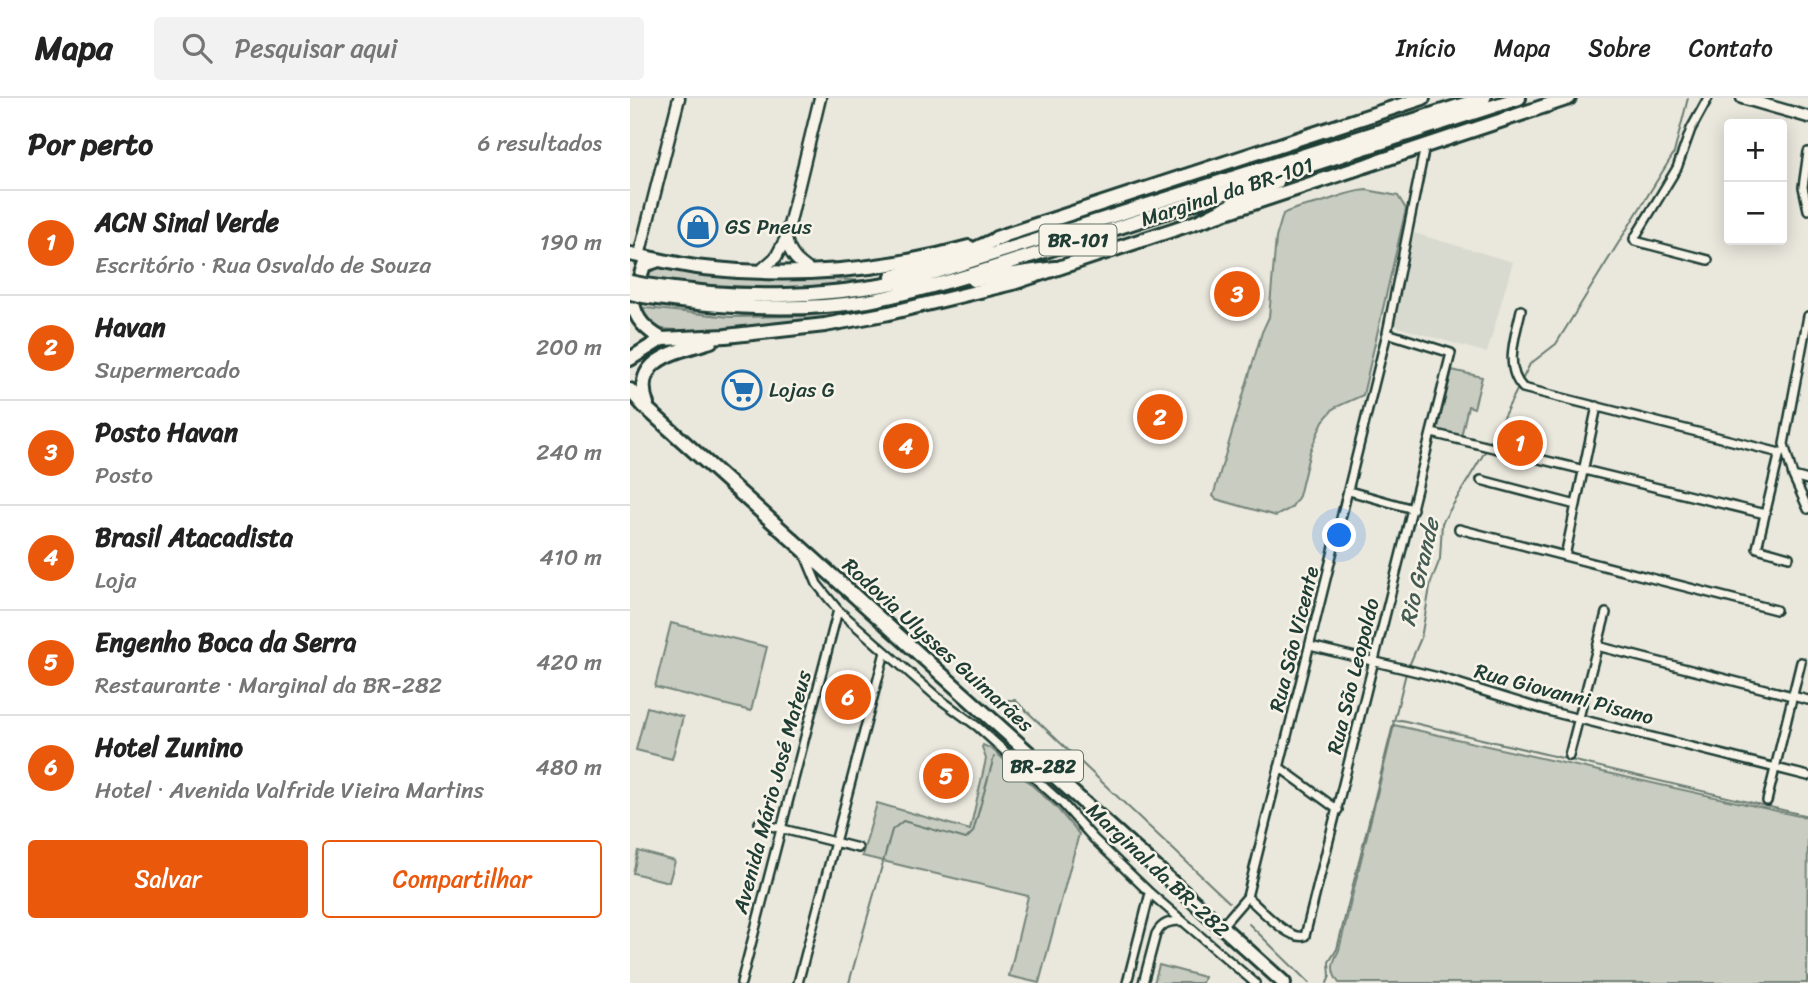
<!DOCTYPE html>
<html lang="pt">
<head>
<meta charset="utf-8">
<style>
  :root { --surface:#fff; --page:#f2f2f2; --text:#222; --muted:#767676; --line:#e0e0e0; --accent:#ea580c }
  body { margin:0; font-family:Sriracha,sans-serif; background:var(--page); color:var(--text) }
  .controls { position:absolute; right:21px; top:21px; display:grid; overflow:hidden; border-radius:7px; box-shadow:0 4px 18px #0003 }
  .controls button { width:63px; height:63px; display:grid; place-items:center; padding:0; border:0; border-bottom:2px solid var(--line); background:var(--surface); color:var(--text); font:35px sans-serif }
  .you { position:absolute; left:710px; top:438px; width:24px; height:24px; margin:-18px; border:5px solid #fff; border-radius:50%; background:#1a73e8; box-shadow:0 0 0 10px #1a73e833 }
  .badge { display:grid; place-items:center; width:46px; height:46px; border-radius:50%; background:var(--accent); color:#fff; font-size:23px; font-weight:700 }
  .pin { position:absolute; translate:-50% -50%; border:4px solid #fff; box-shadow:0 2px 7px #0006 }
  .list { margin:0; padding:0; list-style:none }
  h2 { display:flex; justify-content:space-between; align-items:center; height:91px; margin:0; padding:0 28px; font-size:30px }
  h2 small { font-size:23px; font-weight:400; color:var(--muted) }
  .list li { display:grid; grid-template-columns:46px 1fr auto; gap:21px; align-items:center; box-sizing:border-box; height:105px; padding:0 28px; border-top:2px solid var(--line) }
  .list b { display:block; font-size:26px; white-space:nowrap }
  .list p { margin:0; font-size:23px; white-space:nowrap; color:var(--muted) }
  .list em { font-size:23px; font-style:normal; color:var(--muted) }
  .actions { display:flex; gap:14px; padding:21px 28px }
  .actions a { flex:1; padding:16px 0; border:2px solid var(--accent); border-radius:7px; text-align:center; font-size:24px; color:var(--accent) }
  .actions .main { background:var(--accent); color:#fff }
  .icon { flex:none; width:38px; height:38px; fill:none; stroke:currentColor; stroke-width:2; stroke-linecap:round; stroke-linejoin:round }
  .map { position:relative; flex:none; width:1178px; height:885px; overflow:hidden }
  header { display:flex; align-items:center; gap:42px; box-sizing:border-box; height:98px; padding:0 35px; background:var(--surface); border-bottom:2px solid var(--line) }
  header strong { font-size:33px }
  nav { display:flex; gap:38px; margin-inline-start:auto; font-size:24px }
  .search { width:490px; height:63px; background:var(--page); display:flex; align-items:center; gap:18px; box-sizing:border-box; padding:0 24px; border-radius:7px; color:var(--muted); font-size:26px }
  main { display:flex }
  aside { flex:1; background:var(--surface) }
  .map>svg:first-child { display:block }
  .built { fill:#d9dacf }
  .green { fill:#c8ccc1; stroke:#74847a; stroke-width:2 }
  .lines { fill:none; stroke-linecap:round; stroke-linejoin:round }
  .stream { stroke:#6a7c72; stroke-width:2 }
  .minor-casing { stroke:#1f3d34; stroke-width:12 }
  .secondary-casing { stroke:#1f3d34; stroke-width:15 }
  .trunk-casing { stroke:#1f3d34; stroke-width:18 }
  .motorway-casing { stroke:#1f3d34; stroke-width:18 }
  .minor { stroke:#f7f3e8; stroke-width:7 }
  .secondary { stroke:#f7f3e8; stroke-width:10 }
  .trunk { stroke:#f7f3e8; stroke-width:12 }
  .motorway { stroke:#f7f3e8; stroke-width:12 }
  .motorway-bridge-casing { stroke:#1f3d34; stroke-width:18; stroke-linecap:butt }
  .motorway-bridge { stroke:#f7f3e8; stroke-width:12 }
  .labels { text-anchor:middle; stroke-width:5; stroke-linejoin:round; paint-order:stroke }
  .shield { fill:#f7f3e8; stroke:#60746a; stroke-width:2 }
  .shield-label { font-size:19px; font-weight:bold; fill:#1f3d34 }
  .street-label { font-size:21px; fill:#1f3d34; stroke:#f7f3e8 }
  .poi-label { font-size:21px; fill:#1f3d34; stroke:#f7f3e8; text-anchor:start }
  .water-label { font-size:23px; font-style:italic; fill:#445c53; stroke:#f7f3e8 }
</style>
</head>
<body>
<header>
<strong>Mapa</strong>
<div class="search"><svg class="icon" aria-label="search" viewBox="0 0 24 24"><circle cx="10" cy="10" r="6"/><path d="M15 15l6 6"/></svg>Pesquisar aqui</div>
<nav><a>Início</a><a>Mapa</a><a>Sobre</a><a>Contato</a></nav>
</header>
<main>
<aside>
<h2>Por perto<small>6 resultados</small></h2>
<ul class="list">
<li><span class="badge">1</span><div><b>ACN Sinal Verde</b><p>Escritório · Rua Osvaldo de Souza</p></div><em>190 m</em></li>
<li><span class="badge">2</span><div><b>Havan</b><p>Supermercado</p></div><em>200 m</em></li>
<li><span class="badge">3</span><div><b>Posto Havan</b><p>Posto</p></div><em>240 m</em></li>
<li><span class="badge">4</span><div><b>Brasil Atacadista</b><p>Loja</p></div><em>410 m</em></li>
<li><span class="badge">5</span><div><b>Engenho Boca da Serra</b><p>Restaurante · Marginal da BR-282</p></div><em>420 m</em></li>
<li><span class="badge">6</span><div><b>Hotel Zunino</b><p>Hotel · Avenida Valfride Vieira Martins</p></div><em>480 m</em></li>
</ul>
<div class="actions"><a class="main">Salvar</a><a>Compartilhar</a></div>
</aside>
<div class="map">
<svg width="1178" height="885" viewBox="0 0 1178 885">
  <rect width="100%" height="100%" fill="#eae8dd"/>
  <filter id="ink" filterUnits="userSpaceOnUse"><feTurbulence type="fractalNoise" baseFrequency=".0143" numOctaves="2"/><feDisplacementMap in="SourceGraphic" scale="14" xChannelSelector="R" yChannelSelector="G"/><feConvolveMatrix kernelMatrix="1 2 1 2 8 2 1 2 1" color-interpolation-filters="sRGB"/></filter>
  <g filter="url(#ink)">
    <path class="built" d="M 784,135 L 883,164 L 857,255 L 764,228 Z"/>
    <path class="green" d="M 737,92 L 768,98 L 776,111 L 733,297 L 704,310 L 693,323 L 680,353 L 669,398 L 661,410 L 646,418 L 586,401 L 583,398 L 586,388 L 632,234 L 639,219 L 646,140 L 653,116 C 665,109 679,108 692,104 C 708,99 720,93 737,92 Z
      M 16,167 L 81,174 L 238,183 L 194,189 L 95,190 L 12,179 Z
      M 7,209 L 100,219 L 174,218 L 221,212 L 222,216 L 183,223 L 69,234 L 21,230 Z
      M 822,272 L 852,279 L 844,310 L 838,308 L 831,339 L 807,334 Z
      M 41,525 L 137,549 L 121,613 L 25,589 Z
      M 17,609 L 53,619 L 42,661 L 6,652 Z
      M 764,627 L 1178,720 L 1177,885 L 709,885 C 700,873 702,865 709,852 Z
      M 353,647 L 362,651 L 426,709 L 449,736 L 409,885 L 379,878 L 398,798 L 232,758 L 247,705 L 340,732 L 356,661 L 352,649 Z
      M 8,753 L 45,763 L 39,784 L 3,775 Z
      M 529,867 L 574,879 L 572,885 L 524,885 Z"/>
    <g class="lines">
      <path class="stream" d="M 892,282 L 900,266 L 926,246 L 1044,55 L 1058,0
        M 859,347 L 888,290
        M 778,570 L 791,540 L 801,484 L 810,461 L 812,425 L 856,352
        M 371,610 L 376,602 L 385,602 L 599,804
        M 763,623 L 771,622 L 1178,718
        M 619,826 L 679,885
        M 219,885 L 262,732 L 273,723 L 336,741 L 343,734 L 364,659
        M 697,885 L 700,878 L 699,864 L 707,851 L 776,575
        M 1177,885 L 1178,878"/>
      <g class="minor-casing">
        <path id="minor" d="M 1078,0 L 1061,31 L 1047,70 L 1004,141 L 1005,143 L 1078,162
          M 1178,54 L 1173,89 L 1178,112
          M 891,212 C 886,236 873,270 893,290 L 1150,355
          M 1178,218 L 1154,346 L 1163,378 L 1178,411
          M 802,335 L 1135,416
          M 1150,354 L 1127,450 L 1159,459
          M 1163,378 L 1178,382
          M 851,382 L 946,407
          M 719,393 L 783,411
          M 829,431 L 1146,512
          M 175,457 L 187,486 L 208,512 L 307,599 L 348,629 L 432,705 L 464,741 L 520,795 L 625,885
          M 935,458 L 967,308
          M 680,548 L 808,579 L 918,613 L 1178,678
          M 967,548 L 1178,602
          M 939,658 L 976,515
          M 649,669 L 708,712
          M 1137,703 L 1171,564
          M 129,725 L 228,750
          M 617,799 C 630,810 659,843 675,838 L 821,255 L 757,235
          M 592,828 L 617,799 L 757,235 L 795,48
          M 111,885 L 208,512
          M 168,885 L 255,554
          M 497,885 L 520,795
          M 513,885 L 526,836 C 532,825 539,823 552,823"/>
      </g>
      <g class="secondary-casing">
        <path id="secondary" d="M 1112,0 L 1178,19
          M 156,141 C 160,158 168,164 182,174
          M 9,158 L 49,0
          M 129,174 L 146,159 L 156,140 L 190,0"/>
      </g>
      <g class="trunk-casing">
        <path id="trunk" d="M 366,140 L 793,0
          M 0,156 C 25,161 49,167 74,170 C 162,180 254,173 339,149
          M 3,204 C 5,222 17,232 32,241
          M 0,211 L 14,167 L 26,163
          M 0,261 L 32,241 L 96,238 L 195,227 L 259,215 L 383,185 L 939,0
          M 0,292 L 14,308 L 654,885
          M 17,306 C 0,260 50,253 81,243"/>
      </g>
      <g class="motorway-casing">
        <path id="motorway" d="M 569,123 L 647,84
          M 262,179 L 332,157 L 375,137
          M 343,182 L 425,170
          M 15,187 C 108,202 190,201 281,182 L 854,0
          M 13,198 C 88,209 163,215 238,203 C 275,196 311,186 347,175 L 889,0"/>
      </g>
      <use href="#minor" class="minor"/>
      <use href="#secondary" class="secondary"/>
      <use href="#trunk" class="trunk"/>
      <use href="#motorway" class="motorway"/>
      <g class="motorway-bridge-casing">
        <path id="motorway-bridge" d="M 0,184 L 15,187
          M 0,195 L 13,198"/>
      </g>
      <use href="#motorway-bridge" class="motorway-bridge"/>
    </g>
  </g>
  <defs>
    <g id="shop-ring" transform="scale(2.0125)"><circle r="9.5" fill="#f7f3e8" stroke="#1f6fb2" stroke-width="1.5"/><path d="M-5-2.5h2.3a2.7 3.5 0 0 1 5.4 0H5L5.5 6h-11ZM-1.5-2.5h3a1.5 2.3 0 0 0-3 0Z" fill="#1f6fb2"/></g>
    <g id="supermarket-ring" transform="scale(2.0125)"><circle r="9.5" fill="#f7f3e8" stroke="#1f6fb2" stroke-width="1.5"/><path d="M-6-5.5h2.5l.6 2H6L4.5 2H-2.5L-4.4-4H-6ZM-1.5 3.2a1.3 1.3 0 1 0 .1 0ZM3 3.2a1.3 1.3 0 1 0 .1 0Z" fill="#1f6fb2"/></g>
  </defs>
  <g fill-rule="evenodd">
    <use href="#shop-ring" x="68" y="129"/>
    <use href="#supermarket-ring" x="112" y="292"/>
  </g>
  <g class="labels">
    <g class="shield">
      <rect x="409.5" y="126.5" width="77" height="31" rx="5"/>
      <rect x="373" y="652.5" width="80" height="31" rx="5"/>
    </g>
    <g class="shield-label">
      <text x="448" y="149">BR-101</text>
      <text x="413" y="675">BR-282</text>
    </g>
    <g class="street-label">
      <text transform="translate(597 94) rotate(-18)" y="7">Marginal da BR-101</text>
      <text transform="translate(664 541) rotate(-76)" y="7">Rua São Vicente</text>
      <text transform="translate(308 547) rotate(42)" y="7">Rodovia Ulysses Guimarães</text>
      <text transform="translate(723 578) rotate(-76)" y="7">Rua São Leopoldo</text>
      <text transform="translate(934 596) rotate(15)" y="7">Rua Giovanni Pisano</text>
      <text transform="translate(142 694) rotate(-75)" y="7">Avenida Mário José Mateus</text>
      <text transform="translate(528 772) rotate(43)" y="7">Marginal da BR-282</text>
    </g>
    <g class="poi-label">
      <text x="95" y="136">GS Pneus</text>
      <text x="139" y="299">Lojas G</text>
    </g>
    <g class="water-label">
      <text transform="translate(789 474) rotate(-77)" y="8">Rio Grande</text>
    </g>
  </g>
</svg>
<div class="controls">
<button>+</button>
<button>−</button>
</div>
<div class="you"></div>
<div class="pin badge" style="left:890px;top:345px">1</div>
<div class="pin badge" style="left:530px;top:319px">2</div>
<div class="pin badge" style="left:607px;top:196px">3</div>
<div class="pin badge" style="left:276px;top:348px">4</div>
<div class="pin badge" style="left:316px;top:678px">5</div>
<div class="pin badge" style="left:218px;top:599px">6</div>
</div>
</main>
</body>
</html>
